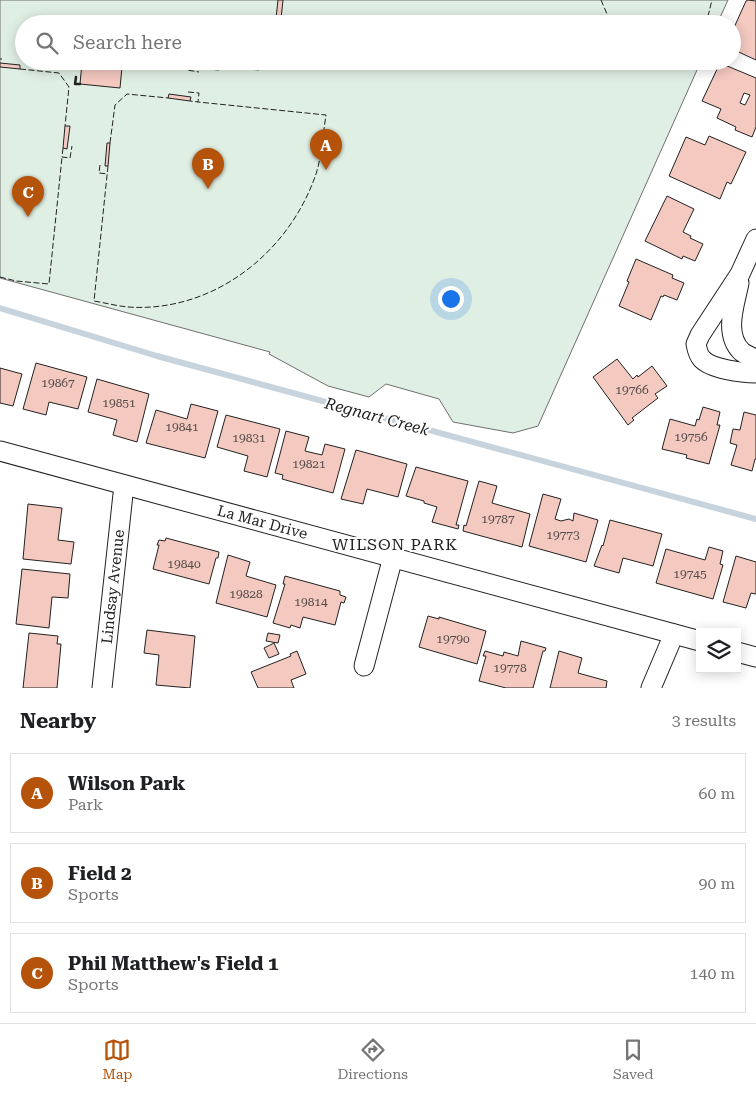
<!DOCTYPE html>
<html lang="en">
<head>
<meta charset="utf-8">
<style>
  :root { --surface:#fff; --page:#f2f2f2; --text:#202124; --muted:#757577; --line:#e0e0e0; --accent:#b45309 }
  body { margin:0; font-family:"Roboto Serif",serif; background:var(--page); color:var(--text) }
  .controls { position:absolute; right:15px; bottom:15px; display:grid; overflow:hidden; border-radius:0px; box-shadow:0 2px 12px #0003 }
  .controls button { width:45px; height:45px; display:grid; place-items:center; padding:0; border:0; border-bottom:1px solid var(--line); background:var(--surface); color:var(--text); font:25px sans-serif }
  .you { position:absolute; left:450px; top:298px; width:18px; height:18px; margin:-12px; border:4px solid #fff; border-radius:50%; background:#1a73e8; box-shadow:0 0 0 8px #1a73e833 }
  .badge { display:grid; place-items:center; width:32px; height:32px; border-radius:50%; background:var(--accent); color:#fff; font-size:16px; font-weight:700 }
  .pin { position:absolute; translate:-50% -41px; filter:drop-shadow(0 1px 2px #0008) }
  .pin::after { content:''; position:absolute; top:26px; width:18px; height:15px; background:inherit; clip-path:polygon(0 0,100% 0,50% 100%) }
  .list { margin:0; padding:0; list-style:none }
  h2 { display:flex; justify-content:space-between; align-items:center; height:65px; margin:0; padding:0 20px; font-size:21px }
  h2 small { font-size:16px; font-weight:400; color:var(--muted) }
  .list li { display:grid; grid-template-columns:32px 1fr auto; gap:15px; align-items:center; box-sizing:border-box; height:80px; margin:0 10px 10px; padding:0 10px; border:1px solid var(--line); border-radius:0px }
  .list b { display:block; font-size:19px; white-space:nowrap }
  .list p { margin:0; font-size:16px; white-space:nowrap; color:var(--muted) }
  .list em { font-size:16px; font-style:normal; color:var(--muted) }
  .icon { flex:none; width:28px; height:28px; fill:none; stroke:currentColor; stroke-width:2; stroke-linecap:round; stroke-linejoin:round }
  .map { position:relative; flex:none; width:756px; height:688px; overflow:hidden }
  .search { position:absolute; background:var(--surface); box-shadow:0 2px 12px #0003; left:15px; right:15px; top:15px; height:55px; display:flex; align-items:center; gap:12px; box-sizing:border-box; padding:0 18px; border-radius:28px; color:var(--muted); font-size:19px }
  .sheet { height:335px; background:var(--surface) }
  nav { display:flex; justify-content:space-around; align-items:center; box-sizing:border-box; height:70px; border-top:1px solid var(--line); background:var(--surface); font-size:14px; color:var(--muted) }
  nav a { display:grid; justify-items:center; gap:2px }
  nav .on { color:var(--accent) }
  .map>svg:first-child { display:block }
  .green { fill:#e0efe3; stroke:#6f6f6f }
  .lines { fill:none; stroke-linecap:round; stroke-linejoin:round }
  .stream { stroke:#c7d3dd; stroke-width:6 }
  .building { fill:#f3c9c0; stroke:#222; fill-rule:evenodd }
  .minor-casing { stroke:#222; stroke-width:21 }
  .minor { stroke:#fff; stroke-width:19 }
  .fence { stroke:#222; stroke-width:1; stroke-dasharray:6 2.5; stroke-linecap:butt }
  .wall { stroke:#222; stroke-width:2.5 }
  .labels { text-anchor:middle; stroke-width:4; stroke-linejoin:round; paint-order:stroke }
  .number-label { font-size:12px; fill:#564c4a }
  .street-label { font-size:15px; fill:#222; stroke:#fff }
  .water-label { font-size:16px; font-style:italic; fill:#222; stroke:#fff }
  .neighbourhood-label { font-size:16px; letter-spacing:1px; fill:#222; stroke:#fff }
</style>
</head>
<body>
<div class="map">
<svg width="756" height="688" viewBox="0 0 756 688">
  <rect width="100%" height="100%" fill="#fff"/>
  <path class="green" d="M 0,0 L 728,0 L 717,24 L 24,24 L 24,61 L 701,61 L 538,426 L 513,433 L 453,422 L 439,399 L 386,384 L 369,397 L 328,386 L 269,354 L 270,352 L 0,278 Z"/>
  <g class="lines">
    <path class="stream" d="M 0,308 L 157,356 L 756,519"/>
  </g>
  <path class="building" d="M 278,0 L 283,0 L 281,19 L 276,18 Z
    M 748,0 L 756,1 L 756,60 L 732,49 L 732,32 L 746,1 Z
    M 0,63 L 20,65 L 20,69 L 0,67 Z
    M 82,63 L 122,67 L 120,88 L 80,84 Z
    M 720,63 L 756,78 L 756,127 L 752,137 L 735,130 L 736,127 L 717,118 L 721,109 L 702,101 ZM 744,93 L 750,95 L 745,105 L 740,103 Z
    M 197,64 L 219,66 L 219,70 L 197,68 Z
    M 169,94 L 191,97 L 190,101 L 168,98 Z
    M 65,126 L 70,126 L 67,149 L 63,148 Z
    M 709,136 L 746,152 L 731,184 L 727,182 L 720,199 L 669,176 L 686,137 L 705,145 Z
    M 107,143 L 110,143 L 108,166 L 105,166 Z
    M 667,196 L 694,209 L 683,232 L 691,236 L 690,238 L 703,244 L 695,261 L 683,256 L 682,259 L 645,241 Z
    M 636,259 L 673,275 L 672,278 L 684,283 L 677,300 L 664,295 L 663,297 L 661,296 L 651,320 L 619,306 L 629,282 L 627,281 Z
    M 617,359 L 633,379 L 637,375 L 638,377 L 652,366 L 667,386 L 655,394 L 658,398 L 632,418 L 634,420 L 628,425 L 593,377 Z
    M 36,363 L 87,377 L 78,409 L 49,402 L 46,415 L 23,409 Z
    M 0,368 L 22,374 L 13,406 L 0,403 Z
    M 97,379 L 149,394 L 137,442 L 113,435 L 117,420 L 88,412 Z
    M 191,404 L 218,411 L 205,458 L 146,443 L 156,410 L 187,419 Z
    M 703,407 L 720,412 L 717,425 L 720,425 L 709,464 L 686,458 L 687,455 L 662,449 L 670,419 L 695,426 L 697,419 L 699,420 Z
    M 744,412 L 756,415 L 756,459 L 755,459 L 752,471 L 731,465 L 737,445 L 730,443 L 733,429 L 740,430 Z
    M 226,415 L 280,429 L 267,477 L 244,471 L 248,456 L 217,447 Z
    M 286,431 L 309,437 L 305,451 L 322,455 L 325,444 L 345,449 L 333,493 L 282,479 L 283,475 L 275,473 Z
    M 356,450 L 407,464 L 398,497 L 367,489 L 363,504 L 341,499 Z
    M 416,467 L 468,481 L 456,525 L 459,525 L 458,529 L 432,522 L 437,507 L 424,503 L 424,501 L 406,496 Z
    M 479,481 L 497,486 L 492,503 L 530,514 L 522,547 L 463,531 L 464,525 L 466,526 Z
    M 543,494 L 561,499 L 555,519 L 561,521 L 569,519 L 573,521 L 574,513 L 598,520 L 586,562 L 529,546 Z
    M 28,504 L 62,508 L 58,540 L 74,542 L 71,564 L 23,559 Z
    M 610,520 L 662,534 L 653,566 L 623,558 L 619,573 L 594,566 L 602,545 L 603,546 Z
    M 166,538 L 219,552 L 218,558 L 216,558 L 209,584 L 153,569 L 159,545 L 157,545 L 159,540 L 165,541 Z
    M 709,547 L 723,551 L 720,564 L 723,565 L 713,599 L 656,583 L 666,549 L 705,560 Z
    M 228,555 L 250,562 L 246,576 L 276,585 L 267,617 L 216,603 Z
    M 736,556 L 756,562 L 756,594 L 751,593 L 746,608 L 723,602 Z
    M 22,569 L 70,574 L 68,598 L 52,597 L 49,628 L 16,624 Z
    M 285,576 L 340,591 L 340,595 L 346,597 L 344,603 L 341,602 L 335,625 L 303,617 L 300,628 L 291,625 L 290,628 L 273,623 L 285,584 L 283,584 Z
    M 428,616 L 439,619 L 439,617 L 486,631 L 477,664 L 419,647 Z
    M 147,630 L 195,636 L 190,688 L 156,685 L 159,655 L 144,653 Z
    M 29,633 L 58,636 L 57,644 L 61,644 L 57,688 L 23,688 Z
    M 268,633 L 280,635 L 278,643 L 266,641 Z
    M 521,641 L 546,648 L 545,651 L 543,651 L 533,688 L 506,688 L 479,681 L 486,656 L 483,656 L 485,651 L 503,656 L 504,652 L 518,656 Z
    M 274,643 L 279,654 L 269,658 L 264,648 Z
    M 297,651 L 306,674 L 291,680 L 294,688 L 258,688 L 251,672 L 291,656 L 290,654 Z
    M 559,651 L 582,658 L 578,673 L 607,681 L 606,688 L 550,688 Z"/>
  <g class="lines">
    <g class="minor-casing">
      <g id="minor">
        <path d="M 756,239 L 740,274 L 700,335 L 696,344 C 697,349 698,355 702,359 C 711,369 742,373 756,373"/>
        <path d="M 739,283 C 735,304 723,334 742,352 C 746,355 752,357 756,360"/>
        <path id="s1" d="M 0,451 L 700,641"/>
        <path d="M 737,652 L 756,657"/>
        <path d="M 364,666 L 393,557"/>
        <path id="s2" d="M 102,688 L 124,485"/>
        <path d="M 651,688 L 674,634"/>
      </g>
    </g>
    <use href="#minor" class="minor"/>
    <path class="fence" d="M 601,0 L 607,14 L 616,24
      M 704,24 L 707,20 L 712,0
      M 0,59 L 2,59
      M 170,61 L 197,64
      M 188,63 L 187,70 L 199,72
      M 219,66 L 259,70 L 271,61
      M 20,69 L 59,73 L 69,87 L 65,126
      M 188,92 L 199,93 L 198,102 L 190,101
      M 110,143 L 115,105 L 127,94 L 168,98
      M 63,148 L 62,157 L 70,158 L 72,146
      M 100,165 L 99,173 L 108,174
      M 108,166 L 94,301 C 106,303 117,306 128,307 C 213,313 289,253 316,174 C 322,155 323,134 326,115 L 198,102
      M 0,277 L 16,281 L 49,284 L 62,157"/>
    <path class="wall" d="M 77,68 L 78,62 L 82,63
      M 76,77 L 75,84 L 80,84"/>
  </g>
  <g class="labels">
    <g class="number-label">
      <text x="58" y="387">19867</text>
      <text x="632" y="394">19766</text>
      <text x="119" y="407">19851</text>
      <text x="182" y="431">19841</text>
      <text x="691" y="441">19756</text>
      <text x="249" y="442">19831</text>
      <text x="309" y="468">19821</text>
      <text x="498" y="523">19787</text>
      <text x="563" y="539">19773</text>
      <text x="184" y="568">19840</text>
      <text x="690" y="578">19745</text>
      <text x="246" y="598">19828</text>
      <text x="311" y="606">19814</text>
      <text x="453" y="643">19790</text>
      <text x="510" y="672">19778</text>
    </g>
    <g class="street-label">
      <text dy="5" stroke="none"><textPath href="#s1" startOffset="272">La Mar Drive</textPath></text>
      <text dy="5" stroke="none"><textPath href="#s2" startOffset="102">Lindsay Avenue</textPath></text>
    </g>
    <g class="water-label">
      <text transform="translate(377 416) rotate(15)" y="6">Regnart Creek</text>
    </g>
    <g class="neighbourhood-label">
      <text x="395" y="550">WILSON PARK</text>
    </g>
  </g>
</svg>
<div class="controls">
<button><svg class="icon" aria-label="layers" viewBox="0 0 24 24"><path d="M12 4l9 5-9 5-9-5zM3 14l9 5 9-5"/></svg></button>
</div>
<div class="you"></div>
<div class="pin badge" style="left:326px;top:170px">A</div>
<div class="pin badge" style="left:208px;top:189px">B</div>
<div class="pin badge" style="left:28px;top:217px">C</div>
<div class="search"><svg class="icon" aria-label="search" viewBox="0 0 24 24"><circle cx="10" cy="10" r="6"/><path d="M15 15l6 6"/></svg>Search here</div>
</div>
<section class="sheet">
<h2>Nearby<small>3 results</small></h2>
<ul class="list">
<li><span class="badge">A</span><div><b>Wilson Park</b><p>Park</p></div><em>60 m</em></li>
<li><span class="badge">B</span><div><b>Field 2</b><p>Sports</p></div><em>90 m</em></li>
<li><span class="badge">C</span><div><b>Phil Matthew's Field 1</b><p>Sports</p></div><em>140 m</em></li>
</ul>
</section>
<nav>
<a class="on"><svg class="icon" aria-label="map" viewBox="0 0 24 24"><path d="M3 6l6-2 6 2 6-2v14l-6 2-6-2-6 2zM9 4v14M15 6v14"/></svg>Map</a>
<a><svg class="icon" aria-label="directions" viewBox="0 0 24 24"><path d="M12 3l9 9-9 9-9-9zM9 14v-3h6M13 9l2 2-2 2"/></svg>Directions</a>
<a><svg class="icon" aria-label="saved" viewBox="0 0 24 24"><path d="M7 4h10v16l-5-4-5 4z"/></svg>Saved</a>
</nav>
</body>
</html>
